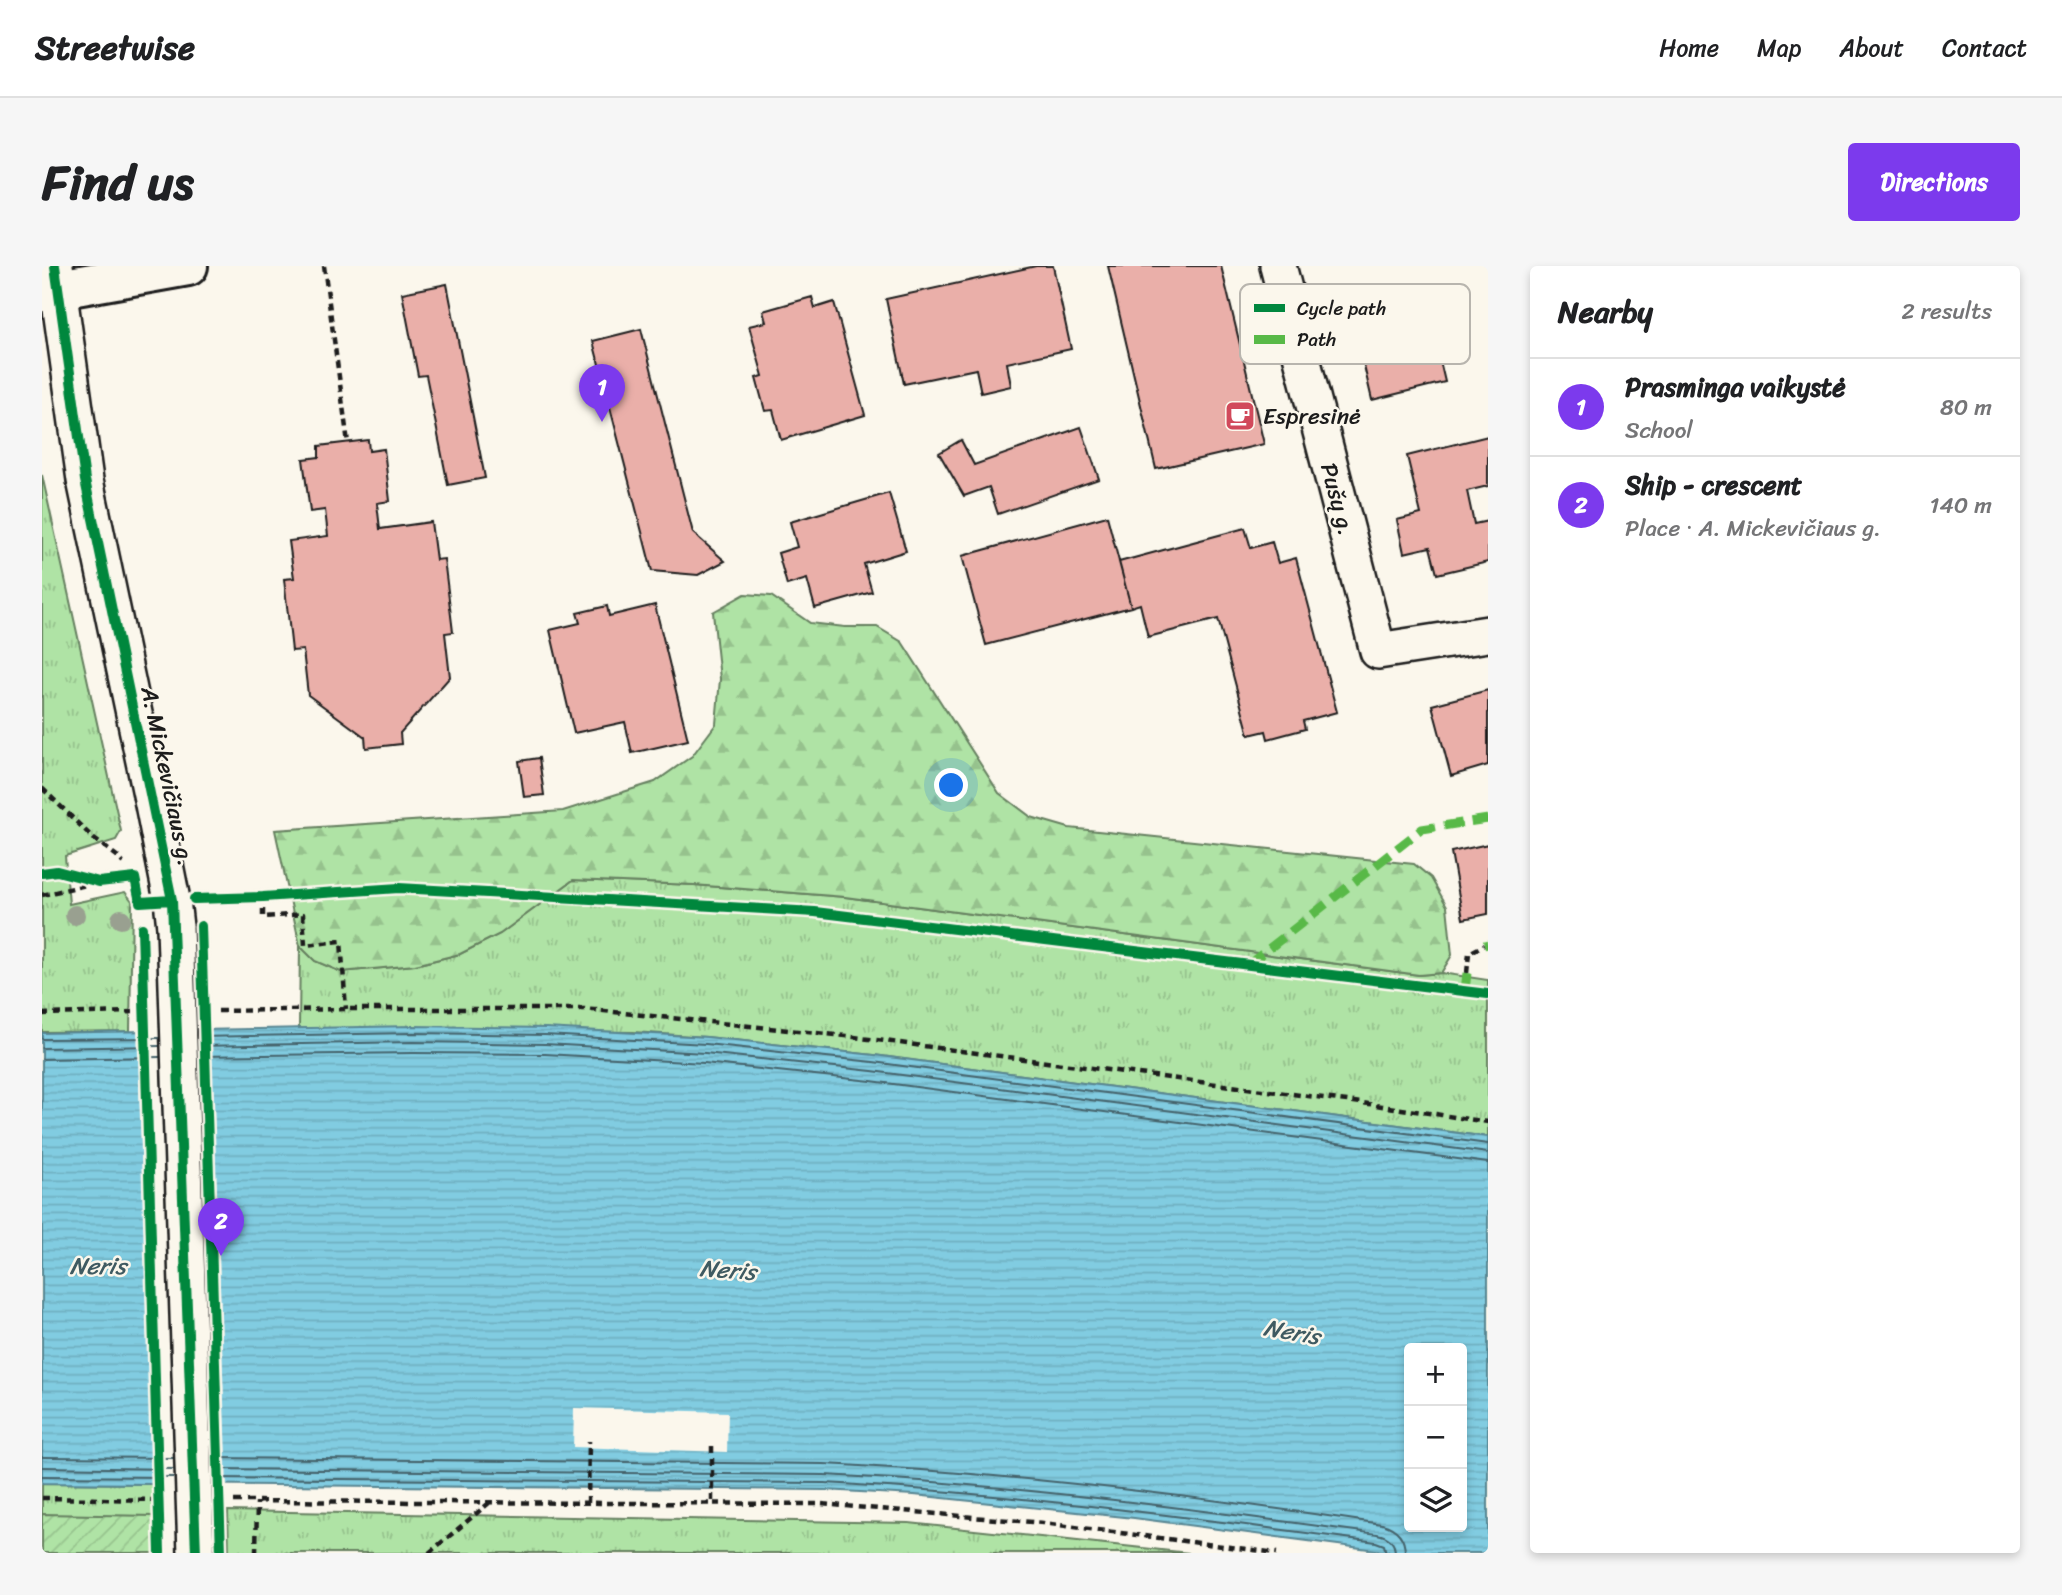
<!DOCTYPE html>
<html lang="en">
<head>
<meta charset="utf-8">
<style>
  :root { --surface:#fff; --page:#f6f6f6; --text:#202124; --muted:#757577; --line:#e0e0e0; --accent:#7c3aed }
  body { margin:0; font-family:Sriracha,sans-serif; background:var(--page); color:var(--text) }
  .controls { position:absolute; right:21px; bottom:21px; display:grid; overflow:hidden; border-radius:7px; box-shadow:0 4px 10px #0003 }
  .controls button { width:63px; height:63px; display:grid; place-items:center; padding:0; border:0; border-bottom:2px solid var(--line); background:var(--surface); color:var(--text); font:35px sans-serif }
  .you { position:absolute; left:910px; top:520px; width:24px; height:24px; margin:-18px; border:5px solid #fff; border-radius:50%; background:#1a73e8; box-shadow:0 0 0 10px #1a73e833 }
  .badge { display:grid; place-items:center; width:46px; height:46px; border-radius:50%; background:var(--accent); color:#fff; font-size:23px; font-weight:700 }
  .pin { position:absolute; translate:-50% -58px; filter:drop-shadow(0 2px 4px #0008) }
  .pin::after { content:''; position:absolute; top:37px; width:24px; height:21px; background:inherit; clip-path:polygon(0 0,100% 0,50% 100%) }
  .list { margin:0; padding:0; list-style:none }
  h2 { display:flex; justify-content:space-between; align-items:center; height:91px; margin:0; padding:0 28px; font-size:30px }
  h2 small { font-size:23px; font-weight:400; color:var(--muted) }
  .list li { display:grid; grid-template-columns:46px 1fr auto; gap:21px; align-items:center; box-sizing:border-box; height:98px; padding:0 28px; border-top:2px solid var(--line) }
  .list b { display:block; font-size:26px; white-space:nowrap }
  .list p { margin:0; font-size:23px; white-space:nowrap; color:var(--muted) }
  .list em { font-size:23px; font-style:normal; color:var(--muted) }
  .icon { flex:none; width:38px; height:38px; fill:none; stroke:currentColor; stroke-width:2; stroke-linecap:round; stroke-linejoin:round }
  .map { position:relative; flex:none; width:1446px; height:1287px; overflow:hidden; border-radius:7px }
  header { display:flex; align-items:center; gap:42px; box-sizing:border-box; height:98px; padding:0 35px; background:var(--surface); border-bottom:2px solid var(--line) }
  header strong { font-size:33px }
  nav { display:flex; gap:38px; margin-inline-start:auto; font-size:24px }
  .intro { display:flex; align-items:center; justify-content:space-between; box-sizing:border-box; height:168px; padding:0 42px }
  h1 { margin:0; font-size:49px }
  .button { padding:18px 32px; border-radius:7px; background:var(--accent); color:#fff; font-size:24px; font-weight:700 }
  main { display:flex; gap:42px; padding:0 42px }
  aside { flex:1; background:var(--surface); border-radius:7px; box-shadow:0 4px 10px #0003 }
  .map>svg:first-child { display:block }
  .grass { fill:url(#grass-tufts); stroke:#668060; stroke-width:2 }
  .forest { fill:url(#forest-firs); stroke:#668060; stroke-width:2 }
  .garden { fill:url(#garden-furrows); stroke:#668060; stroke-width:2 }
  .water { fill:url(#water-rules); stroke:#598692; stroke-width:2; fill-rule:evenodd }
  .pier { fill:#fbf7ec }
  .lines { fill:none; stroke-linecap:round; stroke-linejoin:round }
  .shore { stroke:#44626b; stroke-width:2 }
  .building { fill:#eaafa9; stroke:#1c1c1c; stroke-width:2 }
  .street-casing { stroke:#1c1c1c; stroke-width:40 }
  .secondary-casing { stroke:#1c1c1c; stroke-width:44 }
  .path { stroke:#1c1c1c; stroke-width:4.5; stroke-dasharray:7 5; stroke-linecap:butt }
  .street { stroke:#fbf7ec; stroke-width:35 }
  .secondary { stroke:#fbf7ec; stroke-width:38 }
  .street-bridge-casing { stroke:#1c1c1c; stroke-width:40; stroke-linecap:butt }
  .street-bridge { stroke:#fbf7ec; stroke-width:35 }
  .quiet { stroke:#58b947; stroke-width:9; stroke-dasharray:18 9; stroke-linecap:butt }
  .cycleway-casing { stroke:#fbf7ec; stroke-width:15 }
  .cycleway { stroke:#00873e; stroke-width:10 }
  .tree { fill:#99a090 }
  .labels { text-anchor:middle; stroke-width:5; stroke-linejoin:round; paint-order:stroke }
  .poi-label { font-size:23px; fill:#1c1c1c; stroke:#fbf7ec; text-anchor:start }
  .street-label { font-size:23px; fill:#1c1c1c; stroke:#fbf7ec }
  .water-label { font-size:24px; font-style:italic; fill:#3f5a61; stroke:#fbf7ec }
  .key { fill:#fbf7ec; stroke:#b8b5ae; stroke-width:2 }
  .key-label { font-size:19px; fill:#1c1c1c }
</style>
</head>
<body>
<header>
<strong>Streetwise</strong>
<nav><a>Home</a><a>Map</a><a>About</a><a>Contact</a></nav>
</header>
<div class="intro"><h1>Find us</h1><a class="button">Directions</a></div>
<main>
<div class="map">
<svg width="1446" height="1287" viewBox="0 0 1446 1287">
  <defs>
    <pattern id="grass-tufts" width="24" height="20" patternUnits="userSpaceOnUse" patternTransform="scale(1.75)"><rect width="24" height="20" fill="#afe3a5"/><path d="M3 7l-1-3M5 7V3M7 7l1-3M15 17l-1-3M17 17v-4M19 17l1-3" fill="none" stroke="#96c28d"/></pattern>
    <pattern id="forest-firs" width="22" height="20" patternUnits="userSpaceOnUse" patternTransform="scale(1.75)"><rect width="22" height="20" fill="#afe3a5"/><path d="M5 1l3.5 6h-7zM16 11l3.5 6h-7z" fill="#96c28d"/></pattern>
    <pattern id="garden-furrows" width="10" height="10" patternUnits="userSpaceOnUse" patternTransform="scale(1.75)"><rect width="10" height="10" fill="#afe3a5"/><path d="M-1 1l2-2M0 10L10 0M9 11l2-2" fill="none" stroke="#96c28d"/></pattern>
    <pattern id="water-rules" width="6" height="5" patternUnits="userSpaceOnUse" patternTransform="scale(1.75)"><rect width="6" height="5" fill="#81cce1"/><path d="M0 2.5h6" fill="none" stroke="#6fafc0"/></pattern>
  </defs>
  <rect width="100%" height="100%" fill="#fbf7ec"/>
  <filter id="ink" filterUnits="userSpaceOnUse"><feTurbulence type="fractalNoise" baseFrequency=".0143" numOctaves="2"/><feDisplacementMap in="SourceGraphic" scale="14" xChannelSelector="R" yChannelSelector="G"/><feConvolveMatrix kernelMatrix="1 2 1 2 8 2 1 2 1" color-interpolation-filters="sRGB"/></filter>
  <g filter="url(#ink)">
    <path class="grass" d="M 0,209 L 79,565 L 74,574 L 23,590 L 27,638 L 83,626 L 90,635 L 88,765 L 0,766 Z
      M 531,614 L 652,619 L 803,631 L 1377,709 L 1399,707 L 1446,714 L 1446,871 L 832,789 L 665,771 L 591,766 L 257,762 L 258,680 L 273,695 L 299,706 L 373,699 L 418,688 L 458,668 Z
      M 0,1217 L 110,1218 L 113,1287 L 0,1287 Z
      M 186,1245 L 867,1257 L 1147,1287 L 187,1287 Z"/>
    <path class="forest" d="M 703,328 L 729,330 L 768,357 L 803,361 L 835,361 L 860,376 L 957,527 L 989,551 L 1027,562 L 1372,598 L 1389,612 L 1405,640 L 1410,689 L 1399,707 L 1377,709 L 803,631 L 652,619 L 531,614 L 458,668 L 418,688 L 373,699 L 299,706 L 273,695 L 258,680 L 233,564 L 521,545 L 613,516 L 650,490 L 674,458 L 678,413 L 671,346 Z"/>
    <path class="garden" d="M 0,1248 L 112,1250 L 113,1287 L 0,1287 Z"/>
    <path class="water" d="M 371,760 L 504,762 L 665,771 L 832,789 L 1446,871 L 1446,1287 L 1357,1287 L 1092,1252 L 872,1229 L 782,1224 L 0,1217 L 0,767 ZM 1367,1082 L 1420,1082 L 1420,1261 L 1367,1261 Z"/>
    <path class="pier" d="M 169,760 L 185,1222 L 111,1222 L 95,761 Z
      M 532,1142 L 686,1146 L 685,1186 L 531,1181 Z"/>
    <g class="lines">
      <path class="shore" d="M 156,771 L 371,767 L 503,769 L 664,778 L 831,796 L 1446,878
        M 0,773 L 117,772
        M 156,780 L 371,776 L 503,778 L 663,787 L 830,805 L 1446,887
        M 0,782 L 118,780
        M 157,790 L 371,787 L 503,788 L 662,797 L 829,815 L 1446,897
        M 0,793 L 118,791
        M 0,1191 L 132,1192
        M 170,1192 L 782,1198 C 969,1207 1155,1230 1340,1258 C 1355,1262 1363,1271 1363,1287
        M 0,1201 L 132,1203
        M 170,1203 L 782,1209 C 968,1218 1151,1243 1335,1268 C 1346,1270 1353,1276 1353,1287
        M 0,1210 L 132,1211
        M 171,1212 L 782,1217 C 967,1227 1150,1252 1334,1276 L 1342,1279 L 1344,1287"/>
    </g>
    <path class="building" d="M 994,0 L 1011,0 L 1029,83 L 965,97 L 969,120 L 939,127 L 934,103 L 862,118 L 844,33 Z
      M 1066,0 L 1179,0 L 1222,178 L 1114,203 Z
      M 405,18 L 443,212 L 406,219 L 384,109 L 376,110 L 360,27 Z
      M 1381,23 L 1403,116 L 1330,134 L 1308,40 Z
      M 770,31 L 773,42 L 792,36 L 823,149 L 739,174 L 731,144 L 723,145 L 714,112 L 721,110 L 707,60 L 724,56 L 721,45 Z
      M 599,63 L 651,267 L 683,295 L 656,309 L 610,305 L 551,75 Z
      M 1039,161 L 1057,213 L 956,248 L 947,221 L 922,230 L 897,187 L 919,174 L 932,199 Z
      M 1446,170 L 1446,220 L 1425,225 L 1432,258 L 1446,255 L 1446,296 L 1395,308 L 1388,281 L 1362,287 L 1355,254 L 1379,248 L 1365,190 Z
      M 326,174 L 327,185 L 342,183 L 348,235 L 335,237 L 338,263 L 389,256 L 394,294 L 402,293 L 411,366 L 403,367 L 408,411 L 358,467 L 359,478 L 324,482 L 323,471 L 266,429 L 261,384 L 250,385 L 242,313 L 252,312 L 247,275 L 286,270 L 283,244 L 268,246 L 261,193 L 277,191 L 277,180 Z
      M 847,227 L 864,285 L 822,298 L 830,326 L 773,342 L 765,313 L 745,319 L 736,287 L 755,281 L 748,256 Z
      M 1065,250 L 1089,341 L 944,379 L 920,290 Z
      M 1203,262 L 1209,282 L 1230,276 L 1236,297 L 1254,292 L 1295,446 L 1261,455 L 1263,463 L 1226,473 L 1224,465 L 1207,469 L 1176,353 L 1106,371 L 1098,338 L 1089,341 L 1077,296 Z
      M 613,339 L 646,474 L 590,487 L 583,456 L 532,467 L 508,364 L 538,357 L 535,347 L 565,340 L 567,350 Z
      M 1446,424 L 1446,499 L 1409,510 L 1390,439 Z
      M 497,492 L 502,529 L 482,531 L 477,495 Z
      M 1446,578 L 1446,648 L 1421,653 L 1409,586 Z"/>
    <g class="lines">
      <g class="street-casing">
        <path id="street" d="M 13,0 L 43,214 L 111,538 L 130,634 L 133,661
          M 1236,0 L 1336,385 L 1446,368"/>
      </g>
      <g class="secondary-casing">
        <path id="secondary" d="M 0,26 L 146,0"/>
      </g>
      <path class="path" d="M 282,0 L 306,177
        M 0,522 L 52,573 L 75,590 L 81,597
        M 0,629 L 57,616
        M 221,631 L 221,651 L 261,648 L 263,679 L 299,675 L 304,743
        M 1425,707 L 1427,687 L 1442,679
        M 176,745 L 304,743 L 542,743 L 804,770 L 1320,837 L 1446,856
        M 0,748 L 97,746
        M 670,1180 L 670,1238
        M 0,1232 L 113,1234
        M 192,1235 L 779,1238 L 1001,1257 L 1235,1287
        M 546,1237 L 547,1175
        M 214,1287 L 215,1236
        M 387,1287 L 447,1237"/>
      <use href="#street" class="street"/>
      <use href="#secondary" class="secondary"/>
      <g class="street-bridge-casing">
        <path id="street-bridge" d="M 133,661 L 154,1287"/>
      </g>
      <use href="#street-bridge" class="street-bridge"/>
      <path class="quiet" d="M 1442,679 L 1446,678
        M 1206,699 L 1380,563 L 1446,553
        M 1423,725 L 1425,707"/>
      <g class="cycleway-casing">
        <path id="cycleway" d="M 13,0 L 43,214 L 130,634 L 154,1287
          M 0,607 L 15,605 L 57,616 L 93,612 L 98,636 L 130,634
          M 152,633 L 221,631 L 357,622 L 773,646 L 1446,728
          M 159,660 L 179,1287
          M 100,662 L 118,1287"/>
      </g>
      <use href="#cycleway" class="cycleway"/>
    </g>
    <g class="tree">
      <circle cx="33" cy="649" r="10"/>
      <circle cx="79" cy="653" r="10"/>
    </g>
  </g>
  <defs>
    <g id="cafe-square" transform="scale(1.575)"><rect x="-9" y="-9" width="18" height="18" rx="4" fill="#d1495b" stroke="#fbf7ec"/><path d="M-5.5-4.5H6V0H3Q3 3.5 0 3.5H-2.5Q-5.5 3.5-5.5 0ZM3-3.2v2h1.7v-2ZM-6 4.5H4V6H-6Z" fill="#fff"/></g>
  </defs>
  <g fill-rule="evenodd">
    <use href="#cafe-square" x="1198" y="150"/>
  </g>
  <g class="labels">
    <g class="poi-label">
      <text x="1221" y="158">Espresinė</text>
    </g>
    <g class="street-label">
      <text transform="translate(1296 233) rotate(75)" y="8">Pušų g.</text>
      <text transform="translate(126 510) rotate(78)" y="8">A. Mickevičiaus g.</text>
    </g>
    <g class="water-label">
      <text x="56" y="1008">Neris</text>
      <text transform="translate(686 1004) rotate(4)" y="8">Neris</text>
      <text transform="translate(1250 1066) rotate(10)" y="8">Neris</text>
    </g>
  </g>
  <rect x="1198" y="18" width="230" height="80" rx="10" class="key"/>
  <rect x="1212" y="38" width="31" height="8" fill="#00873e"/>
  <rect x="1212" y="69" width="31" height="9" fill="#58b947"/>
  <g class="key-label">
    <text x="1255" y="49">Cycle path</text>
    <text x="1255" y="80">Path</text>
  </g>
</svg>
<div class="controls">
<button>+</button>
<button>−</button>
<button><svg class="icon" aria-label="layers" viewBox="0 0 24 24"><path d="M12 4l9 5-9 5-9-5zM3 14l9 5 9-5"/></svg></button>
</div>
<div class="you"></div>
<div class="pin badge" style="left:560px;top:156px">1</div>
<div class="pin badge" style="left:179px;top:990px">2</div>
</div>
<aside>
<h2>Nearby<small>2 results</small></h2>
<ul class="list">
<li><span class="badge">1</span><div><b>Prasminga vaikystė</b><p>School</p></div><em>80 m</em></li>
<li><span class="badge">2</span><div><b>Ship - crescent</b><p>Place · A. Mickevičiaus g.</p></div><em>140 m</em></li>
</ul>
</aside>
</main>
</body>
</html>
